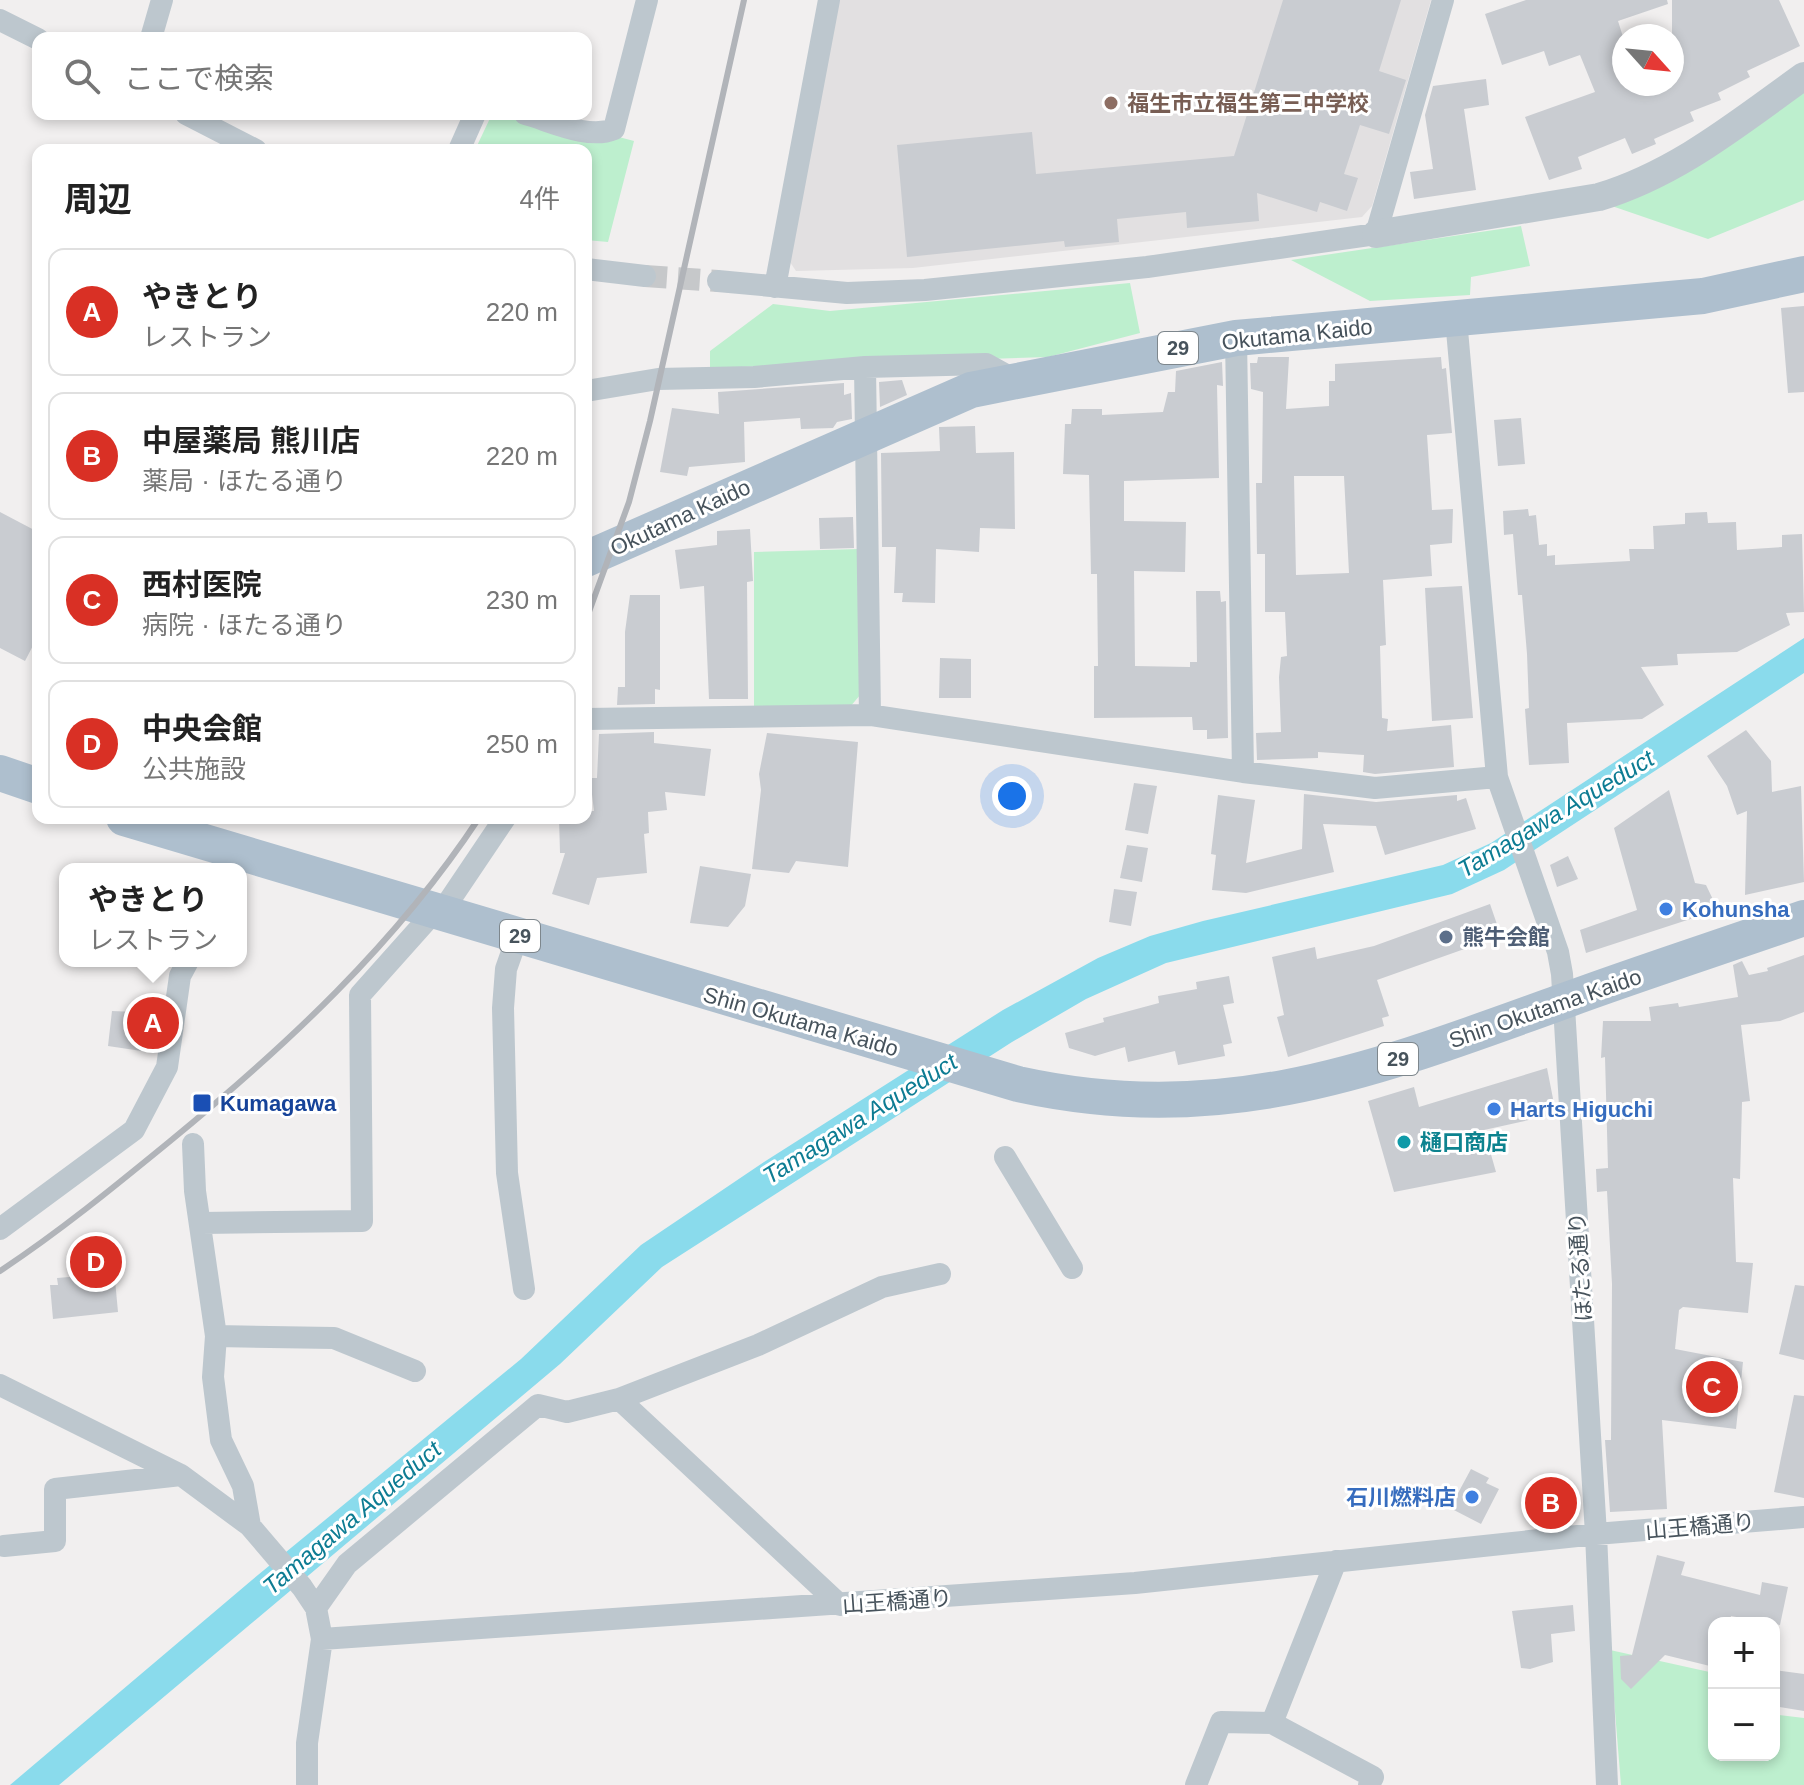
<!DOCTYPE html>
<html lang="ja">
<head>
<meta charset="utf-8">
<style>
  :root { --surface:#fff; --page:#f6f6f6; --text:#222; --muted:#767676; --line:#e0e0e0; --accent:#d93025 }
  body { margin:0; font-family:Arial,"Noto Sans JP",sans-serif; background:var(--page); color:var(--text) }
  .controls { position:absolute; right:24px; bottom:24px; display:grid; overflow:hidden; border-radius:16px; box-shadow:0 4px 12px #0003 }
  .controls button { width:72px; height:72px; display:grid; place-items:center; padding:0; border:0; border-bottom:2px solid var(--line); background:var(--surface); color:var(--text); font:40px sans-serif }
  .compass { position:absolute; left:1612px; top:24px; width:72px; height:72px; border-radius:50%; background:var(--surface); box-shadow:0 4px 12px #0003; rotate:117deg }
  .you { position:absolute; left:1012px; top:796px; width:28px; height:28px; margin:-20px; border:6px solid #fff; border-radius:50%; background:#1a73e8; box-shadow:0 0 0 12px #1a73e833 }
  .badge { display:grid; place-items:center; width:52px; height:52px; border-radius:50%; background:var(--accent); color:#fff; font-size:26px; font-weight:700 }
  .pin { position:absolute; translate:-50% -50%; border:4px solid #fff; box-shadow:0 2px 8px #0006 }
  .popup { position:absolute; left:59px; top:863px; width:188px; height:104px; box-sizing:border-box; display:grid; place-content:center; border-radius:16px; background:var(--surface); filter:drop-shadow(0 2px 6px #0005); font-size:26px; white-space:nowrap; color:var(--muted) }
  .popup b { font-size:30px; color:var(--text) }
  .popup::after { content:''; position:absolute; left:50%; top:100%; margin-left:-16px; border:16px solid transparent; border-top-color:var(--surface) }
  .list { margin:0; padding:0; list-style:none }
  h2 { display:flex; justify-content:space-between; align-items:center; height:104px; margin:0; padding:0 32px; font-size:34px }
  h2 small { font-size:26px; font-weight:400; color:var(--muted) }
  .list li { display:grid; grid-template-columns:52px 1fr auto; gap:24px; align-items:center; box-sizing:border-box; height:128px; margin:0 16px 16px; padding:0 16px; border:2px solid var(--line); border-radius:16px }
  .list b { display:block; font-size:30px; white-space:nowrap }
  .list p { margin:0; font-size:26px; white-space:nowrap; color:var(--muted) }
  .list em { font-size:26px; font-style:normal; color:var(--muted) }
  .icon { flex:none; width:44px; height:44px; fill:none; stroke:currentColor; stroke-width:2; stroke-linecap:round; stroke-linejoin:round }
  .map { position:relative; flex:none; width:1804px; height:1785px; overflow:hidden }
  .search { position:absolute; background:var(--surface); box-shadow:0 4px 12px #0003; left:32px; top:32px; width:560px; height:88px; display:flex; align-items:center; gap:20px; box-sizing:border-box; padding:0 28px; border-radius:16px; color:var(--muted); font-size:30px }
  .panel { position:absolute; background:var(--surface); box-shadow:0 4px 12px #0003; left:32px; top:144px; width:560px; height:680px; border-radius:16px }
  .map>svg:first-child { display:block }
  .education { fill:#e2e0e1 }
  .green { fill:#bdefce }
  .water { fill:#8adbec }
  .building { fill:#c9ccd1; fill-rule:evenodd }
  .lines { fill:none; stroke-linecap:round; stroke-linejoin:round }
  .minor-tunnel { stroke:#c6c8ca; stroke-width:22; stroke-dasharray:22 11; stroke-linecap:butt }
  .minor { stroke:#bdc7ce; stroke-width:22 }
  .tertiary { stroke:#bdc7ce; stroke-width:28 }
  .primary { stroke:#aebfce; stroke-width:36 }
  .rail { stroke:#b1b4b9; stroke-width:6 }
  .education-dot { fill:#8d6e63; stroke:#fff; stroke-width:3 }
  .shop-dot { fill:#3f7fe0; stroke:#fff; stroke-width:3 }
  .service-dot { fill:#5c6f8a; stroke:#fff; stroke-width:3 }
  .transit-dot { fill:#1a4fb4; stroke:#fff; stroke-width:3 }
  .culture-dot { fill:#0f9aa8; stroke:#fff; stroke-width:3 }
  .labels { text-anchor:middle; stroke-width:6; stroke-linejoin:round; paint-order:stroke }
  .shield { fill:#fff; stroke:#7e878d; stroke-width:2 }
  .shield-label { font-size:20px; font-weight:bold; fill:#47535c }
  .education-label { font-size:22px; font-weight:bold; fill:#785e54; stroke:#fff; text-anchor:start }
  .street-label { font-size:22px; fill:#47535c; stroke:#fff }
  .shop-label { font-size:22px; font-weight:bold; fill:#366cbe; stroke:#fff; text-anchor:start }
  .service-label { font-size:22px; font-weight:bold; fill:#4e5e75; stroke:#fff; text-anchor:start }
  .transit-label { font-size:22px; font-weight:bold; fill:#164399; stroke:#fff; text-anchor:start }
  .culture-label { font-size:22px; font-weight:bold; fill:#0d838f; stroke:#fff; text-anchor:start }
  .water-label { font-size:24px; font-style:italic; fill:#0d7c93; stroke:#fff }
</style>
</head>
<body>
<div class="map">
<svg width="1804" height="1785" viewBox="0 0 1804 1785">
  <rect width="100%" height="100%" fill="#f1efef"/>
  <path class="education" d="M 839,0 L 1431,0 L 1372,206 L 1362,217 L 913,268 L 796,271 L 790,262 Z"/>
  <path class="green" d="M 1804,91 L 1804,200 L 1708,239 L 1606,204 Z
    M 492,114 L 532,114 L 634,141 L 608,242 L 586,240 L 586,150 L 475,150 Z
    M 1521,226 L 1530,266 L 1471,277 L 1470,295 L 1370,301 L 1291,260 Z
    M 1130,283 L 1140,333 L 1048,357 L 710,368 L 710,351 L 773,304 L 830,311 Z
    M 859,549 L 861,694 L 849,708 L 754,715 L 754,552 Z
    M 1610,1650 L 1714,1673 L 1714,1755 L 1774,1755 L 1774,1686 L 1778,1687 L 1779,1715 L 1804,1718 L 1804,1785 L 1621,1785 Z"/>
  <path class="water" d="M 1804,638 L 1804,673 L 1504,870 L 1452,894 L 1166,963 L 1086,999 L 1012,1042 L 662,1267 L 560,1364 L 59,1785 L 10,1785 L 252,1580 L 521,1359 L 641,1245 L 764,1162 L 1003,1010 L 1098,958 L 1150,936 L 1203,921 L 1443,865 L 1491,843 Z"/>
  <path class="building" d="M 1283,0 L 1401,0 L 1379,71 L 1406,80 L 1389,134 L 1360,125 L 1344,174 L 1358,178 L 1347,211 L 1320,202 L 1317,212 L 1257,193 L 1259,221 L 1187,228 L 1186,212 L 1117,219 L 1119,242 L 1065,247 L 1064,241 L 907,257 L 897,145 L 1032,132 L 1036,174 L 1234,156 Z
    M 1526,0 L 1667,0 L 1668,4 L 1618,21 L 1624,40 L 1624,84 L 1672,84 L 1672,0 L 1779,0 L 1800,46 L 1747,71 L 1750,77 L 1718,93 L 1721,100 L 1690,112 L 1694,121 L 1654,139 L 1656,144 L 1632,154 L 1625,138 L 1578,157 L 1582,169 L 1549,180 L 1525,117 L 1595,92 L 1580,55 L 1549,66 L 1544,51 L 1502,65 L 1485,14 Z
    M 1486,79 L 1489,105 L 1464,109 L 1476,190 L 1414,199 L 1410,172 L 1433,169 L 1425,115 L 1433,86 Z
    M 1804,306 L 1804,392 L 1788,393 L 1781,308 Z
    M 1258,357 L 1289,357 L 1286,409 L 1329,406 L 1329,381 L 1335,381 L 1335,364 L 1441,357 L 1442,369 L 1446,368 L 1452,433 L 1427,435 L 1432,510 L 1453,509 L 1452,543 L 1430,545 L 1432,576 L 1383,580 L 1386,645 L 1380,646 L 1382,718 L 1388,719 L 1387,731 L 1451,725 L 1454,767 L 1375,774 L 1363,772 L 1364,755 L 1318,752 L 1318,758 L 1257,760 L 1256,733 L 1281,732 L 1279,677 L 1281,657 L 1287,656 L 1285,612 L 1265,612 L 1265,554 L 1257,554 L 1256,483 L 1262,483 L 1263,392 L 1251,389 L 1250,363 L 1257,363 ZM 1294,476 L 1344,476 L 1349,573 L 1296,575 Z
    M 1222,362 L 1223,386 L 1217,385 L 1219,478 L 1124,481 L 1124,521 L 1186,522 L 1185,572 L 1134,571 L 1135,666 L 1190,667 L 1190,662 L 1197,662 L 1196,591 L 1220,591 L 1221,602 L 1226,601 L 1228,738 L 1207,739 L 1207,730 L 1193,730 L 1192,717 L 1094,718 L 1094,666 L 1098,666 L 1097,574 L 1091,574 L 1089,475 L 1063,474 L 1065,424 L 1071,424 L 1072,409 L 1102,409 L 1102,415 L 1163,412 L 1168,392 L 1175,392 L 1176,371 Z
    M 902,380 L 907,395 L 880,407 L 879,382 Z
    M 844,383 L 844,395 L 851,393 L 852,419 L 837,422 L 833,428 L 801,429 L 800,418 L 744,422 L 745,462 L 689,467 L 687,476 L 660,472 L 672,408 L 719,414 L 718,392 Z
    M 1521,418 L 1525,464 L 1498,466 L 1494,420 Z
    M 975,426 L 976,453 L 1014,452 L 1015,529 L 980,528 L 979,552 L 936,549 L 935,603 L 902,602 L 903,593 L 894,593 L 896,547 L 882,547 L 881,453 L 940,451 L 939,427 Z
    M 1528,509 L 1529,516 L 1536,515 L 1539,545 L 1547,544 L 1547,556 L 1555,555 L 1555,565 L 1630,561 L 1629,549 L 1654,549 L 1653,526 L 1685,524 L 1685,513 L 1707,512 L 1708,523 L 1736,522 L 1737,550 L 1782,547 L 1782,535 L 1802,534 L 1804,612 L 1786,613 L 1790,625 L 1737,652 L 1677,654 L 1678,665 L 1641,667 L 1664,705 L 1642,719 L 1567,723 L 1569,763 L 1529,765 L 1525,709 L 1529,708 L 1527,654 L 1522,595 L 1518,595 L 1513,534 L 1504,535 L 1503,511 Z
    M 0,512 L 38,532 L 38,636 L 25,661 L 0,648 Z
    M 853,517 L 854,548 L 820,549 L 819,518 Z
    M 750,529 L 753,581 L 747,582 L 748,699 L 709,699 L 704,586 L 680,589 L 675,550 L 717,545 L 717,531 Z
    M 1462,586 L 1473,718 L 1432,721 L 1425,588 Z
    M 630,595 L 660,595 L 660,690 L 655,689 L 655,704 L 617,705 L 618,687 L 625,687 L 625,632 Z
    M 940,658 L 971,659 L 971,698 L 939,698 Z
    M 1746,730 L 1771,761 L 1772,792 L 1801,786 L 1804,882 L 1745,895 L 1747,811 L 1737,815 L 1727,786 L 1707,756 Z
    M 654,732 L 654,743 L 711,749 L 705,796 L 665,792 L 667,810 L 648,812 L 649,833 L 644,834 L 647,873 L 597,878 L 589,905 L 552,894 L 565,853 L 560,853 L 559,818 L 586,818 L 586,811 L 594,811 L 590,778 L 597,778 L 599,734 Z
    M 767,733 L 858,742 L 848,867 L 796,861 L 789,873 L 752,869 L 761,790 L 759,774 Z
    M 1134,783 L 1157,786 L 1148,834 L 1125,830 Z
    M 1669,790 L 1695,883 L 1706,885 L 1718,910 L 1586,953 L 1580,930 L 1637,910 L 1614,828 Z
    M 1304,794 L 1376,802 L 1457,795 L 1457,801 L 1466,798 L 1476,829 L 1385,855 L 1376,826 L 1323,824 L 1334,872 L 1246,893 L 1212,890 L 1216,855 L 1211,854 L 1218,795 L 1255,800 L 1246,863 L 1302,849 Z
    M 1127,845 L 1148,848 L 1142,882 L 1120,878 Z
    M 1568,856 L 1578,879 L 1557,887 L 1550,865 Z
    M 700,866 L 751,874 L 745,906 L 728,927 L 690,923 Z
    M 1114,889 L 1137,892 L 1131,926 L 1109,922 Z
    M 1490,904 L 1501,936 L 1377,980 L 1389,1016 L 1382,1018 L 1384,1026 L 1288,1057 L 1277,1017 L 1284,1015 L 1272,957 L 1315,947 L 1317,959 L 1374,946 Z
    M 1804,955 L 1804,1012 L 1780,1021 L 1741,1025 L 1750,1101 L 1742,1102 L 1740,1179 L 1733,1178 L 1736,1262 L 1753,1263 L 1748,1313 L 1683,1307 L 1679,1310 L 1675,1349 L 1743,1362 L 1736,1429 L 1662,1420 L 1667,1509 L 1610,1512 L 1605,1440 L 1611,1440 L 1612,1284 L 1607,1191 L 1597,1192 L 1596,1169 L 1608,1168 L 1605,1057 L 1601,1058 L 1603,1021 L 1651,1021 L 1649,1007 L 1678,1003 L 1679,1007 L 1738,997 L 1733,965 L 1742,961 L 1749,975 L 1768,971 L 1767,968 Z
    M 1229,976 L 1234,1003 L 1223,1005 L 1232,1043 L 1223,1045 L 1225,1056 L 1178,1065 L 1175,1051 L 1128,1062 L 1125,1047 L 1095,1056 L 1069,1048 L 1065,1033 L 1104,1022 L 1103,1018 L 1159,1003 L 1158,996 L 1197,989 L 1196,982 Z
    M 112,1011 L 161,1013 L 155,1053 L 108,1046 Z
    M 1547,1068 L 1556,1114 L 1484,1130 L 1496,1172 L 1394,1192 L 1368,1101 L 1414,1087 L 1419,1107 Z
    M 106,1241 L 107,1249 L 112,1248 L 118,1312 L 53,1319 L 50,1285 L 58,1285 L 57,1278 L 81,1276 L 77,1244 Z
    M 1795,1285 L 1804,1286 L 1804,1360 L 1779,1354 Z
    M 1794,1395 L 1804,1396 L 1804,1498 L 1774,1492 Z
    M 1471,1469 L 1489,1478 L 1486,1483 L 1499,1489 L 1481,1524 L 1450,1508 Z
    M 1565,1490 L 1566,1517 L 1538,1518 L 1538,1491 Z
    M 1657,1555 L 1685,1562 L 1681,1575 L 1760,1595 L 1762,1582 L 1788,1587 L 1780,1625 L 1731,1616 L 1729,1623 L 1714,1623 L 1714,1667 L 1665,1655 L 1631,1689 L 1621,1679 L 1620,1656 L 1632,1655 Z
    M 1573,1605 L 1575,1631 L 1551,1634 L 1553,1662 L 1530,1669 L 1521,1668 L 1512,1611 Z
    M 1774,1670 L 1804,1674 L 1804,1711 L 1774,1706 Z"/>
  <g class="lines">
    <path class="minor-tunnel" d="M 645,276 L 718,281"/>
    <path class="minor" d="M 0,20 L 38,39
      M 151,38 L 162,0
      M 186,114 L 256,150
      M 525,114 C 551,121 588,140 614,129 L 647,0
      M 459,150 L 475,114
      M 586,269 L 645,276
      M 718,281 L 847,293 L 925,290 L 1147,267 L 1376,234 L 1443,0
      M 775,287 L 829,0
      M 1456,319 L 1497,777 L 1558,952 L 1562,974 L 1596,1534 L 1607,1785
      M 1236,338 L 1243,772
      M 865,367 L 870,715
      M 586,391 L 658,379 L 754,377 L 865,367 L 986,364 L 1017,381
      M 586,719 L 870,715 L 1243,772 L 1375,788 L 1497,777
      M 441,913 L 505,818
      M 518,935 L 506,969 L 503,1008 L 507,1173 L 524,1289
      M 193,1144 L 195,1191 L 216,1336 L 213,1377 L 221,1440 L 243,1486 L 250,1526
      M 1005,1157 L 1072,1268
      M 202,1223 L 362,1221 L 360,995 L 435,911
      M 0,1229 L 134,1130 L 167,1067 L 180,976 L 188,961
      M 216,1336 L 334,1338 L 415,1371
      M 0,1385 L 181,1475 L 250,1526 L 302,1587 L 316,1608 L 322,1639 L 307,1743 L 307,1785
      M 4,1546 L 55,1541 L 55,1489 L 181,1475
      M 1336,1561 L 1272,1723 L 1373,1777 L 1369,1785
      M 840,1605 L 619,1399 L 758,1345 L 882,1287 L 940,1274
      M 316,1608 L 347,1564 L 538,1405 L 567,1412 L 619,1399
      M 322,1639 L 1135,1583 L 1596,1534 L 1804,1517
      M 1196,1785 L 1221,1722 L 1272,1723"/>
    <path class="tertiary" d="M 1376,234 L 1599,197 C 1678,173 1738,123 1804,76"/>
    <path class="primary" d="M 586,559 L 971,390 L 1236,338 L 1703,296 L 1804,274
      M 0,773 L 38,786
      M 124,818 L 1018,1084 C 1224,1129 1373,1070 1564,1001 C 1643,972 1724,946 1804,918"/>
    <path class="rail" d="M 586,620 L 629,502 L 650,421 L 744,0
      M 0,1271 C 59,1232 114,1187 169,1142 C 285,1047 396,944 479,818"/>
  </g>
  <circle class="education-dot" cx="1111" cy="103" r="8"/>
  <g class="shop-dot">
    <circle cx="1666" cy="909" r="8"/>
    <circle cx="1494" cy="1109" r="8"/>
    <circle cx="1472" cy="1497" r="8"/>
  </g>
  <circle class="service-dot" cx="1446" cy="937" r="8"/>
  <rect class="transit-dot" x="192" y="1093" width="20" height="20" rx="4"/>
  <circle class="culture-dot" cx="1404" cy="1142" r="8"/>
  <g class="labels">
    <g class="shield">
      <rect x="1158" y="332" width="40" height="32" rx="6"/>
      <rect x="500" y="920" width="40" height="32" rx="6"/>
      <rect x="1378" y="1043" width="40" height="32" rx="6"/>
    </g>
    <g class="shield-label">
      <text x="1178" y="355">29</text>
      <text x="520" y="943">29</text>
      <text x="1398" y="1066">29</text>
    </g>
    <g class="education-label">
      <text x="1127" y="111">福生市立福生第三中学校</text>
    </g>
    <g class="street-label">
      <text transform="translate(1297 334) rotate(-6)" y="8">Okutama Kaido</text>
      <text transform="translate(680 517) rotate(-25)" y="8">Okutama Kaido</text>
      <text transform="translate(1545 1008) rotate(-19)" y="8">Shin Okutama Kaido</text>
      <text transform="translate(801 1021) rotate(16)" y="8">Shin Okutama Kaido</text>
      <text transform="translate(1580 1267) rotate(-94)" y="8">ほたる通り</text>
      <text transform="translate(1700 1526) rotate(-5)" y="8">山王橋通り</text>
      <text transform="translate(897 1601) rotate(-4)" y="8">山王橋通り</text>
    </g>
    <g class="shop-label">
      <text x="1682" y="917">Kohunsha</text>
      <text x="1510" y="1117">Harts Higuchi</text>
      <text x="1456" y="1505" text-anchor="end">石川燃料店</text>
    </g>
    <g class="service-label">
      <text x="1462" y="945">熊牛会館</text>
    </g>
    <g class="transit-label">
      <text x="220" y="1111">Kumagawa</text>
    </g>
    <g class="culture-label">
      <text x="1420" y="1150">樋口商店</text>
    </g>
    <g class="water-label">
      <text transform="translate(1556 814) rotate(-31)" y="8">Tamagawa Aqueduct</text>
      <text transform="translate(860 1119) rotate(-32)" y="8">Tamagawa Aqueduct</text>
      <text transform="translate(352 1518) rotate(-40)" y="8">Tamagawa Aqueduct</text>
    </g>
  </g>
</svg>
<div class="controls">
<button>+</button>
<button>−</button>
</div>
<svg class="compass" viewBox="-18 -18 36 36"><path d="M0-13l5 13h-10z" fill="#e53935"/><path d="M0 13l5-13h-10z" fill="#767676"/></svg>
<div class="you"></div>
<div class="pin badge" style="left:153px;top:1023px">A</div>
<div class="popup"><b>やきとり</b>レストラン</div>
<div class="pin badge" style="left:1551px;top:1503px">B</div>
<div class="pin badge" style="left:1712px;top:1387px">C</div>
<div class="pin badge" style="left:96px;top:1262px">D</div>
<div class="search"><svg class="icon" aria-label="search" viewBox="0 0 24 24"><circle cx="10" cy="10" r="6"/><path d="M15 15l6 6"/></svg>ここで検索</div>
<section class="panel">
<h2>周辺<small>4件</small></h2>
<ul class="list">
<li><span class="badge">A</span><div><b>やきとり</b><p>レストラン</p></div><em>220 m</em></li>
<li><span class="badge">B</span><div><b>中屋薬局 熊川店</b><p>薬局 · ほたる通り</p></div><em>220 m</em></li>
<li><span class="badge">C</span><div><b>西村医院</b><p>病院 · ほたる通り</p></div><em>230 m</em></li>
<li><span class="badge">D</span><div><b>中央会館</b><p>公共施設</p></div><em>250 m</em></li>
</ul>
</section>
</div>
</body>
</html>
